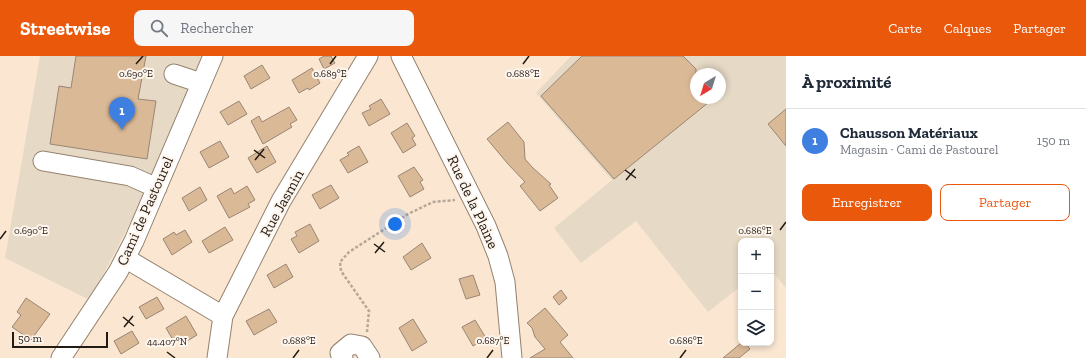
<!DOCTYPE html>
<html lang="fr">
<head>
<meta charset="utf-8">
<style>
  :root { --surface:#fff; --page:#f6f6f7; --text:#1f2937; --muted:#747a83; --line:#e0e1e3; --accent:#ea580c }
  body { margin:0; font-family:"Zilla Slab",serif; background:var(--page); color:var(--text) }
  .controls { position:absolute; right:12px; bottom:12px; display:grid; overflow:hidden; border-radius:8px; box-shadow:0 2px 6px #0003 }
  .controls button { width:36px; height:36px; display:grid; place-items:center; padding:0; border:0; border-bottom:1px solid var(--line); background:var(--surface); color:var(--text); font:20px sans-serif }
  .compass { position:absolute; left:690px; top:12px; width:36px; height:36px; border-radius:50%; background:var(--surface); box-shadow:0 2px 6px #0003; rotate:218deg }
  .scale { position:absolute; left:12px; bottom:10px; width:96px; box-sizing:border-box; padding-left:4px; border:2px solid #221b14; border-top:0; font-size:11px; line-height:14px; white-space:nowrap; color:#221b14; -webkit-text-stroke:3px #fef5ed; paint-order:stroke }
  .you { position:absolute; left:395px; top:168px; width:14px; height:14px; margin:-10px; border:3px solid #fff; border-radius:50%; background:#1a73e8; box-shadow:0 0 0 6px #1a73e833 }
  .badge { display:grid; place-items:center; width:26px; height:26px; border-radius:50%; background:var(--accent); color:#fff; font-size:13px; font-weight:700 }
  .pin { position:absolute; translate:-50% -33px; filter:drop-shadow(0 1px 2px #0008) }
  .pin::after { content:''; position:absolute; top:21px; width:14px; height:12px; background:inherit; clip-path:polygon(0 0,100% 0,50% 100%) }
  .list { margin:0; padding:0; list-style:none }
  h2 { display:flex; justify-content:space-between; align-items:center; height:52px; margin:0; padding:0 16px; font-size:17px }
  h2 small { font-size:13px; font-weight:400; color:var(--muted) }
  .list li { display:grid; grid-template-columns:26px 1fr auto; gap:12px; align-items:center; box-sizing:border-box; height:64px; padding:0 16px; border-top:1px solid var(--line) }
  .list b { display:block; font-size:15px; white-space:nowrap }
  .list p { margin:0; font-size:13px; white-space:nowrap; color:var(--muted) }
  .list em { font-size:13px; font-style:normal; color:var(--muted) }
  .actions { display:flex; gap:8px; padding:12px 16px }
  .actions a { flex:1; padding:9px 0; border:1px solid var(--accent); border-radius:8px; text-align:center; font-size:14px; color:var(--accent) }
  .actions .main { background:var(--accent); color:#fff }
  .icon { flex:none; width:22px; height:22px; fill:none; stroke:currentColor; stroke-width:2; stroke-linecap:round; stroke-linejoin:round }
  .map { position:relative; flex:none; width:786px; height:302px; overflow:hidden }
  header { display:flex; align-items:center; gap:24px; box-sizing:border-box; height:56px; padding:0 20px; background:var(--accent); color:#fff }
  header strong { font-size:19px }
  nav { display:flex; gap:22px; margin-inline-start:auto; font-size:14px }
  .search { width:280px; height:36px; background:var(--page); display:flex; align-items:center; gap:10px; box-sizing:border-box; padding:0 14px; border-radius:8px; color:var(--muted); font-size:15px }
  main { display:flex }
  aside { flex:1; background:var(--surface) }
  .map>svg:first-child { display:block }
  .commercial { fill:#e6dac6; fill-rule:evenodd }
  .building { fill:#dab997; stroke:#998674 }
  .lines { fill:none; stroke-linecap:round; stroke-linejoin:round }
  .minor-casing { stroke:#94826f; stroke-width:21 }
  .path { stroke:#b7a797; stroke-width:2.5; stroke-dasharray:3 2; stroke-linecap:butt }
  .minor { stroke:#fff; stroke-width:19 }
  .ticks { fill:none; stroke:#221b14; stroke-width:1.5 }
  .labels { text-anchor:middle; stroke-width:4; stroke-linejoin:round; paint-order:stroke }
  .street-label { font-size:15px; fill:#221b14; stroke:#fef5ed }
  .ticks-label { font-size:10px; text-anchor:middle; fill:#221b14; stroke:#fef5ed; stroke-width:4; stroke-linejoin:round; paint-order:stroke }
</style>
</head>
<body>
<header>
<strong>Streetwise</strong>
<div class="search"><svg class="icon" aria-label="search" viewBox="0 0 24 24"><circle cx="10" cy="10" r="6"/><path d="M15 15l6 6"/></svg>Rechercher</div>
<nav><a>Carte</a><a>Calques</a><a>Partager</a></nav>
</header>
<main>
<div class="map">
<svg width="786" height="302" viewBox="0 0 786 302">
  <rect width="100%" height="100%" fill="#fae6d1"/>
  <path class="commercial" d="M 40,0 L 203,0 L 141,146 L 90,244 L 5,202 Z
    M 571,0 L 786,0 L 786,232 L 771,214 L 771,185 L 741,185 L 741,230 L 708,256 L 636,165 L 581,207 L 554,172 L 612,124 L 536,37 ZM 696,18 L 720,18 L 720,42 L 696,42 Z"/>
  <path class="building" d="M 76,0 L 146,0 L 138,43 L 156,45 L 147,103 L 50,88 L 59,30 L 71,32 Z
    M 324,0 L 331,0 L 335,7 L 324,13 L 319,3 Z
    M 582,0 L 683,0 L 696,13 L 696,42 L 714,42 L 614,123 L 541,40 Z
    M 262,9 L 270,22 L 251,33 L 244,20 Z
    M 312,12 L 320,27 L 309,34 L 308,32 L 299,37 L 292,24 Z
    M 381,43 L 390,58 L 369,70 L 362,57 L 371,53 L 369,50 Z
    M 239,45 L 247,58 L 228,69 L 220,56 Z
    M 289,51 L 297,64 L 290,68 L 292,71 L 263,88 L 251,65 L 259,60 L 262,66 Z
    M 786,53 L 786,90 L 768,68 Z
    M 508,66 L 524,86 L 525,103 L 533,112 L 551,128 L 549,129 L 558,142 L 540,155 L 520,130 L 525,126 L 508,108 L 487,83 Z
    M 407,67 L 415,80 L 412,82 L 416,89 L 403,97 L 391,77 Z
    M 220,85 L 229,101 L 209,112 L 200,96 Z
    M 267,90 L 276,106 L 257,117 L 248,102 Z
    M 359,90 L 368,106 L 348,117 L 340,104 L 349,99 L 347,97 Z
    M 414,111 L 423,124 L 420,126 L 424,133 L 410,141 L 398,120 Z
    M 331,129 L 339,142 L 320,153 L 312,139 Z
    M 247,130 L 255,144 L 248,148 L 250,151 L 229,162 L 217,140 L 231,132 L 234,138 Z
    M 200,131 L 207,144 L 189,155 L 182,142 Z
    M 310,168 L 319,185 L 299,197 L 291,183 L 297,180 L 295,176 Z
    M 225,171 L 233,184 L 209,197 L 202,185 Z
    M 185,174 L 192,186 L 172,199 L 163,183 L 174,176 L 176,179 Z
    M 422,187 L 431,202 L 411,214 L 403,201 Z
    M 286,208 L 293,221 L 274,232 L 267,219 Z
    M 473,219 L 480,239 L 466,243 L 459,223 Z
    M 561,234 L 567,242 L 559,249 L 553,241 Z
    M 157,241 L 164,253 L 146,263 L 139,251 Z
    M 26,242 L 50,258 L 31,284 L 12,271 L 21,259 L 17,256 Z
    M 545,252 L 568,279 L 560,286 L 573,302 L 530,302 L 545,293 L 535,281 L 532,272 L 527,267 Z
    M 269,253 L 277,266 L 254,279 L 246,265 Z
    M 186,260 L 197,279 L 184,287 L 180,280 L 173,284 L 166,272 Z
    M 413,263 L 427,286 L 412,295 L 399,272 Z
    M 475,264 L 486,282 L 473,290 L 462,271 Z
    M 132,275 L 139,287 L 121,298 L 114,285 Z
    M 741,287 L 745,287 L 750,293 L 739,302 L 723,302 Z"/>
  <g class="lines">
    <g class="minor-casing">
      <path id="minor" d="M 401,0 L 486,170 L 498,200 L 505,226 L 512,302
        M 174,18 L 201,27
        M 43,105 L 130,120 L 157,132
        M 125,202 L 223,260
        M 61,302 L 118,216 L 134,185 L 213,0
        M 217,302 L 223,260 L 281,145 L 368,0
        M 343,302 L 340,297 L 351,288 L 362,290 L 370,302"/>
    </g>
    <path class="path" d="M 367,276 L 369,255 L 341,215 L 340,206 L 349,196 L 408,158 L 433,146 L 455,144"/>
    <use href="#minor" class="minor"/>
  </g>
  <path class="ticks" d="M 136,8 L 143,0M 330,8 L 336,0M 523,8 L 529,0M 254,94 L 265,102M 255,104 L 264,93M 625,114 L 636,122M 626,124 L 635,113M 780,174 L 786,166M 0,183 L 6,175M 374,188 L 385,196M 375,197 L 384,186M 123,261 L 134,270M 124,271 L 133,260M 167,296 L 175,302M 293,302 L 299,294M 487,302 L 493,294M 680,302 L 686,294"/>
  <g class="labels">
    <g class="street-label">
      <text transform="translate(473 146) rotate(65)" y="5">Rue de la Plaine</text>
      <text transform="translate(282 147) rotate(-61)" y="5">Rue Jasmin</text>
      <text transform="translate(145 155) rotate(-66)" y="5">Cami de Pastourel</text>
    </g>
  </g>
  <g class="ticks-label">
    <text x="330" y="21">0.689°E</text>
    <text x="136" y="21">0.690°E</text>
    <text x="523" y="21">0.688°E</text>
    <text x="755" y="178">0.686°E</text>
    <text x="31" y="178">0.690°E</text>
    <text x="299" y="288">0.688°E</text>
    <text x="493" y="288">0.687°E</text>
    <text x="686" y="288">0.686°E</text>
    <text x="167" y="289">44.407°N</text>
  </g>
</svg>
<div class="controls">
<button>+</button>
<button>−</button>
<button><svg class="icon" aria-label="layers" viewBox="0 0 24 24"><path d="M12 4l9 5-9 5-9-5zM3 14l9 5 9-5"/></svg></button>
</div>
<svg class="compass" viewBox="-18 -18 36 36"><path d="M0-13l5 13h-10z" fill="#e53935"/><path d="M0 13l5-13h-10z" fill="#747a83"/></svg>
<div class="scale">50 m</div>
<div class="you"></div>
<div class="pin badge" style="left:122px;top:74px;background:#3f7fe0">1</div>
</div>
<aside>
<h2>À proximité<small></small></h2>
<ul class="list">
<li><span class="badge" style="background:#3f7fe0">1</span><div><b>Chausson Matériaux</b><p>Magasin · Cami de Pastourel</p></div><em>150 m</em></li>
</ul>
<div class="actions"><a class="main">Enregistrer</a><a>Partager</a></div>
</aside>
</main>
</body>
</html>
